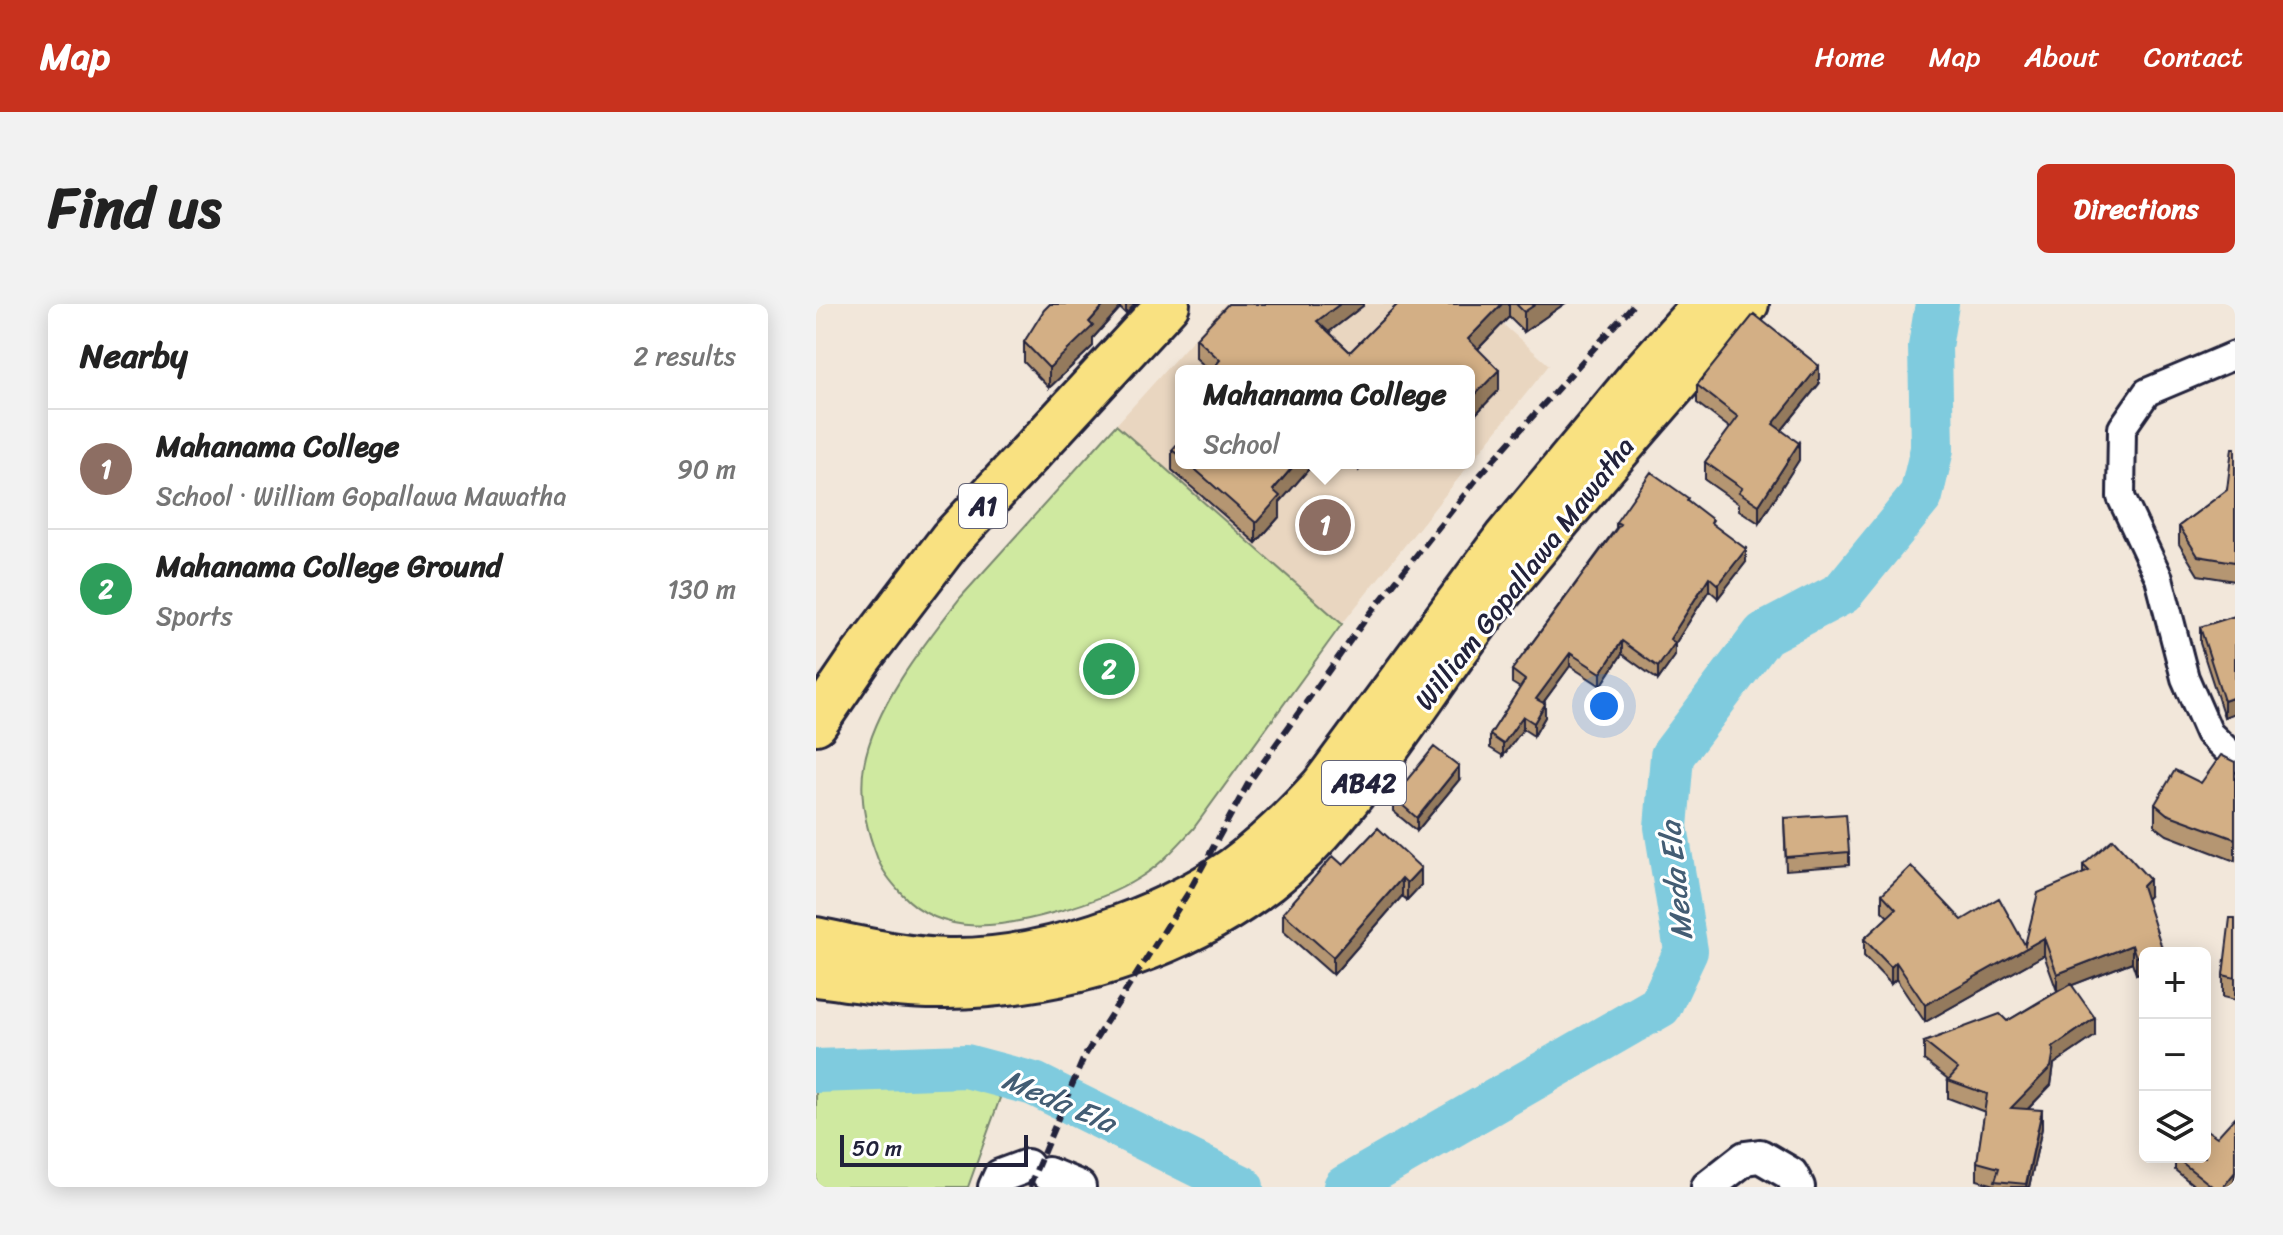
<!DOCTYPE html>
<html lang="en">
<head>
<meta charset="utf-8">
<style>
  :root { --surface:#fff; --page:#f2f2f2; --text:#222; --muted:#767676; --line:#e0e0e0; --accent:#c8321e }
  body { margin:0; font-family:Sriracha,sans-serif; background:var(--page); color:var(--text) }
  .controls { position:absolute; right:24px; bottom:24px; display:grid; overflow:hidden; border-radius:12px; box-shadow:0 4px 20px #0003 }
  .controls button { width:72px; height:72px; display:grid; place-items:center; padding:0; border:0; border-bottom:2px solid var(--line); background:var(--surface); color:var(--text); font:40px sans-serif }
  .scale { position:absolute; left:24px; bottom:20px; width:188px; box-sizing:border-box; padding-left:8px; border:4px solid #22223b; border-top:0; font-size:22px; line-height:28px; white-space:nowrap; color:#22223b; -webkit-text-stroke:6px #fff; paint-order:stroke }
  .you { position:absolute; left:788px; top:402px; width:28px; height:28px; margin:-20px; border:6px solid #fff; border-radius:50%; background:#1a73e8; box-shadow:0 0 0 12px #1a73e833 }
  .badge { display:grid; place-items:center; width:52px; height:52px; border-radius:50%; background:var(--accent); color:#fff; font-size:26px; font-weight:700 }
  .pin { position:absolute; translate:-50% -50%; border:4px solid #fff; box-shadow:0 2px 8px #0006 }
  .popup { position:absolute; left:359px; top:61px; width:300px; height:104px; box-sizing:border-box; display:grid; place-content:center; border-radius:12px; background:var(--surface); filter:drop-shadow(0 2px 6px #0005); font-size:26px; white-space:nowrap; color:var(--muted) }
  .popup b { font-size:30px; color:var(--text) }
  .popup::after { content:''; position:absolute; left:50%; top:100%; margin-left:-16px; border:16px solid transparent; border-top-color:var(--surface) }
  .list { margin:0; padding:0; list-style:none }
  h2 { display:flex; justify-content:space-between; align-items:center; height:104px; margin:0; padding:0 32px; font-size:34px }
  h2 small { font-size:26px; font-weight:400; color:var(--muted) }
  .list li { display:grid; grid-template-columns:52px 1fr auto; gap:24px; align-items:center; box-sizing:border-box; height:120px; padding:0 32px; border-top:2px solid var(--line) }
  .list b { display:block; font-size:30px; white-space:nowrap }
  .list p { margin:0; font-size:26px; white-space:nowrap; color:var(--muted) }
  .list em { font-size:26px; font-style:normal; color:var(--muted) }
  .icon { flex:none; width:44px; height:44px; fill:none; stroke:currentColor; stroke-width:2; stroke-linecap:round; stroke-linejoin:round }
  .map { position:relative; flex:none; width:1419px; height:883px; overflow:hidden; border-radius:12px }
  header { display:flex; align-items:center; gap:48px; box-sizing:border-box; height:112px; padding:0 40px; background:var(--accent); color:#fff }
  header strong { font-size:38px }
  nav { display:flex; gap:44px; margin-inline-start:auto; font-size:28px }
  .intro { display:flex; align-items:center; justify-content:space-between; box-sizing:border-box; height:192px; padding:0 48px }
  h1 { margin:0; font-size:56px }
  .button { padding:20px 36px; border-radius:12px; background:var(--accent); color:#fff; font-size:28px; font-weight:700 }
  main { display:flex; gap:48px; padding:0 48px }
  aside { flex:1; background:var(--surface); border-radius:12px; box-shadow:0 4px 20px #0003 }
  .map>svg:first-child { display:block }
  .built { fill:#e9d6c0; fill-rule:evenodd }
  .green { fill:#cfe9a0; stroke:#78866e; stroke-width:2 }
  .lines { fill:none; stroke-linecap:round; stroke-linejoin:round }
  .river { stroke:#7fcbde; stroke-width:44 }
  .minor-casing { stroke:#22223b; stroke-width:32 }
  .tertiary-casing { stroke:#22223b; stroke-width:38 }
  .primary-casing { stroke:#22223b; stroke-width:46 }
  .trunk-casing { stroke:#22223b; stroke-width:48 }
  .minor { stroke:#fff; stroke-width:26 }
  .tertiary { stroke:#fff; stroke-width:32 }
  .primary { stroke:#f9e181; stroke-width:40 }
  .trunk { stroke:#f9e181; stroke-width:42 }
  .rail { stroke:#22223b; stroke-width:6; stroke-dasharray:12 6; stroke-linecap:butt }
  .wall { fill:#b59672; stroke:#22223b; stroke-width:2 }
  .shaded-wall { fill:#947a5d; stroke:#22223b; stroke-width:2 }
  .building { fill:#d3af85; stroke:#22223b; stroke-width:2 }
  .labels { text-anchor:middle; stroke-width:6; stroke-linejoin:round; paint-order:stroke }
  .shield { fill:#fff; stroke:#646476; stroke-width:2 }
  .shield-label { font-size:26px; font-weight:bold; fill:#22223b }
  .street-label { font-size:28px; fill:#22223b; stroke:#fff }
  .water-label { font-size:30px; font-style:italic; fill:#435d74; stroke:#fff }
</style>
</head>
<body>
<header>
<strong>Map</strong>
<nav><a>Home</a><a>Map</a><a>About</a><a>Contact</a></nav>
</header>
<div class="intro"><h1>Find us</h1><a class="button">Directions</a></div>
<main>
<aside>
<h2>Nearby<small>2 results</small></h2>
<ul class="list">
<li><span class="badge" style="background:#8d6e63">1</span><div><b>Mahanama College</b><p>School · William Gopallawa Mawatha</p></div><em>90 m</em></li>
<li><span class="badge" style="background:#2e9e5b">2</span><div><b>Mahanama College Ground</b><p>Sports</p></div><em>130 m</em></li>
</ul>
</aside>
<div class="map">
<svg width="1419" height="883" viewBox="0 0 1419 883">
  <rect width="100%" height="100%" fill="#f2e7da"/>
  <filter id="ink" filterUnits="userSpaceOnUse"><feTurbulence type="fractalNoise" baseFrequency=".0125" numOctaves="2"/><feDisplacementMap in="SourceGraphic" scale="16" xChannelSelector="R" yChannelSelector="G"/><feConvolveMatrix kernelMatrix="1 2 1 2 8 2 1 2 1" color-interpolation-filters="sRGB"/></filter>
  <g filter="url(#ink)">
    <path class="built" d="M 409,0 L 664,0 L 733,61 L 526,320 L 300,121 ZM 365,67 L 653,67 L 653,159 L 365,159 Z"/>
    <path class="green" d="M 300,121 L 526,320 L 377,525 C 360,543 345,561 323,574 C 298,590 269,600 240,608 C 187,623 128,635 86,590 C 75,578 65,566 60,550 C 49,521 43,492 48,461 C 58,403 108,340 144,294 Z
      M 0,778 L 169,778 L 184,794 L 152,883 L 0,883 Z"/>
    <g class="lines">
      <path class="river" d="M 0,767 L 150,762 L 218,780 L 426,883
        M 529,883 L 844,702 L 870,647 L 850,523 L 856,452 L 948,330 L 1026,289 L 1105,192 L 1116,145 L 1114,43 L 1121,0"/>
      <g class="minor-casing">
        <path id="minor" d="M 1419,51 L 1331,88 L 1306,124 L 1305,193 L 1343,274 L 1369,374 L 1393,429 L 1419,454"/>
      </g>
      <g class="tertiary-casing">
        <path id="tertiary" d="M 232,870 L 263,883
          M 179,883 L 184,872 L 211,862
          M 892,883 L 929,854 L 944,852 L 975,870 L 982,883"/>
      </g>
      <g class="primary-casing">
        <path id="primary" d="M 0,634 C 43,643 87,654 132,655 C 223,657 342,616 417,564 C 450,540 478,512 506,481 L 689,233 L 825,69 L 887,0
          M 0,672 C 42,677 86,685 129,684 C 267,682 412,633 506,528 C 568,459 616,379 672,305 C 694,276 719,248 742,219 C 804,145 867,72 932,0"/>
      </g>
      <g class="trunk-casing">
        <path id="trunk" d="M 0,419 L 45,353 L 135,235 L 352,0"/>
      </g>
      <use href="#minor" class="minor"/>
      <use href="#tertiary" class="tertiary"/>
      <use href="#primary" class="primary"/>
      <use href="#trunk" class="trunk"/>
      <path class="rail" d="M 213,883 L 268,753 L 372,589 L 433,478 L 549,316 L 664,171 L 818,0"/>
    </g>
    <path class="wall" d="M 234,0 L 319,0 L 310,10 L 304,4 L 277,34 L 277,42 L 233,84 L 208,58 L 208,38 Z
      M 548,0 L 548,1 L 513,28 L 534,48 L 582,0 L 748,0 L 708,28 L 693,13 L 662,45 L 683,86 L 653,117 L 653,67 L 394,67 L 380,54 L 380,34 Z
      M 1003,80 L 966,126 L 983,156 L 943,219 L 923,206 L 923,200 L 889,176 L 889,158 L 914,124 L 881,99 L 881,81 Z
      M 365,136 L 365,159 L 498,159 L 464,198 L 464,212 L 440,239 L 356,166 L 356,146 Z
      M 1419,144 L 1419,277 L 1382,271 L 1363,240 L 1363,222 L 1411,186 Z
      M 535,159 L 549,159 L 543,166 Z
      M 872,197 L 897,221 L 930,258 L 902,294 L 893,286 L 859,340 L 859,352 L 842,376 L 806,350 L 785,382 L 754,362 L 727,399 L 729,413 L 718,432 L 707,425 L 687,452 L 674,444 L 674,431 L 704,384 L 696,379 L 696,366 L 800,224 L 800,218 Z
      M 1419,312 L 1419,409 L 1408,413 L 1384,339 L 1384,323 Z
      M 1419,458 L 1419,557 L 1351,531 L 1339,522 L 1339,500 L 1385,479 Z
      M 643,476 L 601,527 L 577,507 L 577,493 Z
      M 968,514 L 1033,548 L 1033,561 L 970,566 Z
      M 562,524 L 605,581 L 591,596 L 586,592 L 517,671 L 467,627 L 467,609 L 527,561 Z
      M 1267,561 L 1333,592 L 1330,595 L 1346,649 L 1329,649 L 1329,667 L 1320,670 L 1316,658 L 1256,681 L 1279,732 L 1238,760 L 1235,781 L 1212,805 L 1226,824 L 1213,883 L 1179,883 L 1179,881 L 1161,876 L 1161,858 L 1169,808 L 1132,794 L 1132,775 L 1108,756 L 1108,738 L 1191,717 L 1241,687 L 1228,651 L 1109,718 L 1080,675 L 1075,680 L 1048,652 L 1048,635 L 1072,613 L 1066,607 L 1066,590 L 1146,616 L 1209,641 L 1267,569 Z
      M 1419,614 L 1419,696 L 1407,693 L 1407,671 Z
      M 1401,833 L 1418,883 L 1380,883 L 1359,866 L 1359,853 Z"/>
    <path class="shaded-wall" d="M 289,0 L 304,0 L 304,4 L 277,34 L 277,42 L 233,84 L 233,64 Z
      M 310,0 L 319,0 L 310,10 Z
      M 524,0 L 548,0 L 548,1 L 501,37 L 501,17 Z
      M 686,0 L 693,0 L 693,13 L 652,55 L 652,35 Z
      M 720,0 L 748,0 L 708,28 L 708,8 Z
      M 1003,62 L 1003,80 L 957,137 L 957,120 Z
      M 683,66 L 683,86 L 653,117 L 653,97 Z
      M 983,139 L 983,156 L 943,219 L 943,201 Z
      M 480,159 L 498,159 L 464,198 L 464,212 L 440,239 L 440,219 L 457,186 Z
      M 543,159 L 549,159 L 543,166 Z
      M 930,245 L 930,258 L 902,294 L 902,281 Z
      M 893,273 L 893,286 L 859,340 L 859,352 L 842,376 L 842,363 L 854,335 Z
      M 806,337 L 806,350 L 785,382 L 785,369 Z
      M 754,349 L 754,362 L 720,408 L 720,395 Z
      M 1419,393 L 1419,409 L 1408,413 L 1408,397 Z
      M 729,400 L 729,413 L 718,432 L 718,419 Z
      M 707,412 L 707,425 L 687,452 L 687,440 Z
      M 643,462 L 643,476 L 601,527 L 601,514 Z
      M 605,564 L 605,581 L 591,596 L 591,579 Z
      M 586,574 L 586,592 L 517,671 L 517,653 Z
      M 1333,575 L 1333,592 L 1326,599 L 1326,582 Z
      M 1228,634 L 1228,651 L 1109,718 L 1109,701 Z
      M 1316,641 L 1316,658 L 1241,687 L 1241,670 Z
      M 1346,644 L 1346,649 L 1332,649 Z
      M 1329,650 L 1329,667 L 1320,670 L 1320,653 Z
      M 1080,658 L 1080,675 L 1075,680 L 1075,663 Z
      M 1279,714 L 1279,732 L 1238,760 L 1235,781 L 1195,822 L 1195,804 L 1236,744 Z
      M 1226,806 L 1226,824 L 1213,883 L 1210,883 Z
      M 1419,868 L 1418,883 L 1407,883 Z"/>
    <path class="building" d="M 234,0 L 289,0 L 273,18 L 277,22 L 233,64 L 208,38 L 228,6 Z
      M 412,0 L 524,0 L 501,17 L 534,48 L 582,0 L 686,0 L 652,35 L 683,66 L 653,97 L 653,67 L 395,67 L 404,56 L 380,34 Z
      M 700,0 L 720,0 L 708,8 Z
      M 938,10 L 1003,62 L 957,120 L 983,139 L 943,201 L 923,188 L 926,184 L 889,158 L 922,113 L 881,81 Z
      M 365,136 L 365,153 L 356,146 Z
      M 1416,144 L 1419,144 L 1419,258 L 1382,252 L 1363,222 L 1411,186 Z
      M 372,159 L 480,159 L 457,186 L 464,192 L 440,219 Z
      M 835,168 L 872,194 L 871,196 L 897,216 L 895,219 L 930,245 L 902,281 L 893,273 L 854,335 L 859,339 L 842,363 L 806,337 L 785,369 L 754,349 L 720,395 L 729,400 L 718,419 L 707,412 L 687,440 L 674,431 L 709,376 L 696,366 L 804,220 L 800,218 Z
      M 1419,312 L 1419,393 L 1408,397 L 1384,323 Z
      M 618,443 L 643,462 L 601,514 L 577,493 Z
      M 1405,451 L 1419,458 L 1419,535 L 1351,510 L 1339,500 L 1359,466 L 1385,479 Z
      M 1030,510 L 1033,548 L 970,553 L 968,514 Z
      M 562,524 L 605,564 L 591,579 L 586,574 L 517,653 L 467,609 L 517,552 L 527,561 Z
      M 1297,535 L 1333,575 L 1326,582 L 1346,644 L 1320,653 L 1316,641 L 1241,670 L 1228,634 L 1109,701 L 1080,658 L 1075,663 L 1048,635 L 1080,605 L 1066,590 L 1095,562 L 1146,616 L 1183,594 L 1209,641 L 1222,589 L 1273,567 L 1267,561 Z
      M 1414,614 L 1419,614 L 1419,674 L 1407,671 Z
      M 1255,680 L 1279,714 L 1236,744 L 1238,746 L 1235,763 L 1195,804 L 1226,806 L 1210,880 L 1179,877 L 1183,864 L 1161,858 L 1171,790 L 1132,776 L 1142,765 L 1108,738 L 1184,710 L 1191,717 Z
      M 1419,813 L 1419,868 L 1407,883 L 1397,883 L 1359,853 L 1389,853 L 1389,825 L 1401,833 Z"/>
  </g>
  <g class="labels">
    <g class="shield">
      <rect x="143" y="180" width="48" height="44" rx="6"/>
      <rect x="506" y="457" width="84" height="44" rx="6"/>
    </g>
    <g class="shield-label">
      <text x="167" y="211">A1</text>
      <text x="548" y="488">AB42</text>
    </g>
    <g class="street-label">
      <text transform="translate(708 269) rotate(-52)" y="10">William Gopallawa Mawatha</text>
    </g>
    <g class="water-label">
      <text transform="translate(860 577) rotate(-96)" y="10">Meda Ela</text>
      <text transform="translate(243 797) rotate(23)" y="10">Meda Ela</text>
    </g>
  </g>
</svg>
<div class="controls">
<button>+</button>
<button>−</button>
<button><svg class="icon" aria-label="layers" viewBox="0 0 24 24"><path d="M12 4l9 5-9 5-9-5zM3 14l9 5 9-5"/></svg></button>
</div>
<div class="scale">50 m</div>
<div class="you"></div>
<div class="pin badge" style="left:509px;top:221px;background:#8d6e63">1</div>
<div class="popup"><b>Mahanama College</b>School</div>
<div class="pin badge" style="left:293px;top:365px;background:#2e9e5b">2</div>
</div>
</main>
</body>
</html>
